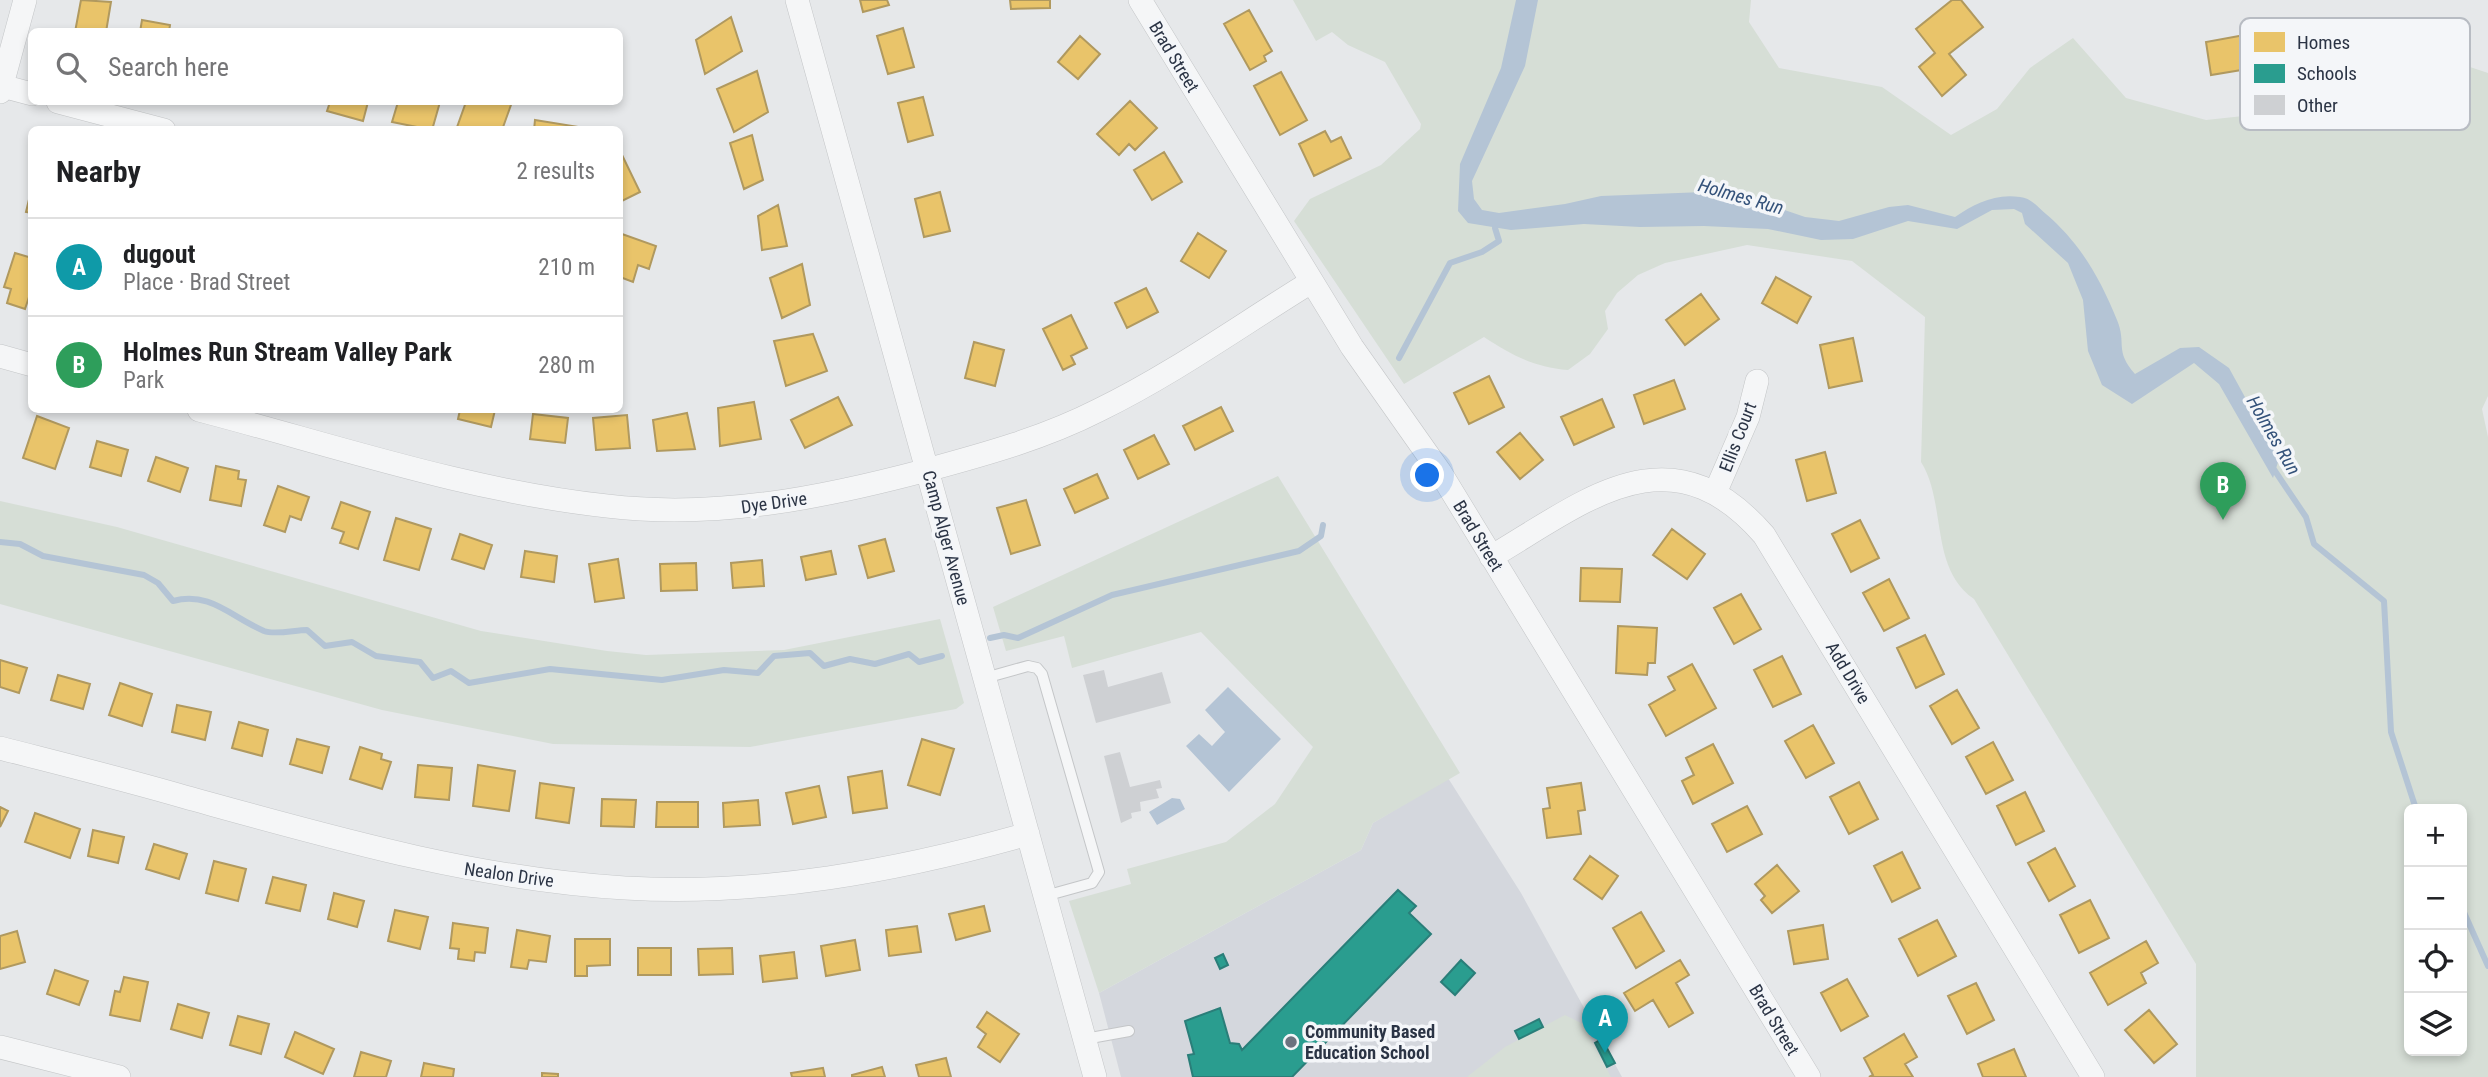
<!DOCTYPE html>
<html lang="en">
<head>
<meta charset="utf-8">
<style>
  :root { --surface:#fff; --page:#f6f6f6; --text:#202124; --muted:#757577; --line:#e0e0e0; --accent:#0b8043 }
  body { margin:0; font-family:"Roboto Condensed",sans-serif; background:var(--page); color:var(--text) }
  .controls { position:absolute; right:21px; bottom:21px; display:grid; overflow:hidden; border-radius:10px; box-shadow:0 4px 10px #0003 }
  .controls button { width:63px; height:63px; display:grid; place-items:center; padding:0; border:0; border-bottom:2px solid var(--line); background:var(--surface); color:var(--text); font:35px sans-serif }
  .you { position:absolute; left:1428px; top:476px; width:24px; height:24px; margin:-18px; border:5px solid #fff; border-radius:50%; background:#1a73e8; box-shadow:0 0 0 10px #1a73e833 }
  .badge { display:grid; place-items:center; width:46px; height:46px; border-radius:50%; background:var(--accent); color:#fff; font-size:23px; font-weight:700 }
  .pin { position:absolute; translate:-50% -58px; filter:drop-shadow(0 2px 4px #0008) }
  .pin::after { content:''; position:absolute; top:37px; width:24px; height:21px; background:inherit; clip-path:polygon(0 0,100% 0,50% 100%) }
  .list { margin:0; padding:0; list-style:none }
  h2 { display:flex; justify-content:space-between; align-items:center; height:91px; margin:0; padding:0 28px; font-size:30px }
  h2 small { font-size:23px; font-weight:400; color:var(--muted) }
  .list li { display:grid; grid-template-columns:46px 1fr auto; gap:21px; align-items:center; box-sizing:border-box; height:98px; padding:0 28px; border-top:2px solid var(--line) }
  .list b { display:block; font-size:26px; white-space:nowrap }
  .list p { margin:0; font-size:23px; white-space:nowrap; color:var(--muted) }
  .list em { font-size:23px; font-style:normal; color:var(--muted) }
  .icon { flex:none; width:38px; height:38px; fill:none; stroke:currentColor; stroke-width:2; stroke-linecap:round; stroke-linejoin:round }
  .map { position:relative; flex:none; width:2488px; height:1077px; overflow:hidden }
  .search { position:absolute; background:var(--surface); box-shadow:0 4px 10px #0003; left:28px; top:28px; width:595px; height:77px; display:flex; align-items:center; gap:18px; box-sizing:border-box; padding:0 24px; border-radius:10px; color:var(--muted); font-size:26px }
  .panel { position:absolute; background:var(--surface); box-shadow:0 4px 10px #0003; left:28px; top:126px; width:595px; height:287px; border-radius:10px }
  .map>svg:first-child { display:block }
  .built { fill:#d4d7dd }
  .green { fill:#d6ded6; fill-rule:evenodd }
  .water { fill:#b4c4d5 }
  .homes { fill:#e9c46a; stroke:#b0995f; stroke-width:2 }
  .schools { fill:#2a9d8f; stroke:#2a7e79; stroke-width:2 }
  .lines { fill:none; stroke-linecap:round; stroke-linejoin:round }
  .stream { stroke:#b4c4d5; stroke-width:6 }
  .building { fill:#ced0d3 }
  .lane-casing { stroke:#c4c6c8; stroke-width:12 }
  .street-casing { stroke:#c4c6c8; stroke-width:24 }
  .lane { stroke:#f5f6f7; stroke-width:10 }
  .street { stroke:#f5f6f7; stroke-width:23 }
  .poi-dot { fill:#6c737f; stroke:#f4f6f9; stroke-width:2.5 }
  .labels { text-anchor:middle; stroke-width:7; stroke-linejoin:round; paint-order:stroke }
  .street-label { font-size:18px; fill:#2b3445; stroke:#f4f6f9 }
  .poi-label { font-size:18px; font-weight:bold; fill:#2b3445; stroke:#f4f6f9; text-anchor:start }
  .water-label { font-size:19px; font-style:italic; fill:#34527a; stroke:#f4f6f9 }
  .key { fill:#f4f6f9; stroke:#b8bcc3; stroke-width:2 }
  .key-label { font-size:19px; fill:#2b3445 }
</style>
</head>
<body>
<div class="map">
<svg width="2488" height="1077" viewBox="0 0 2488 1077">
  <rect width="100%" height="100%" fill="#e6e8ea"/>
  <path class="built" d="M 1448,778 L 1521,893 L 1622,1077 L 1121,1077 L 1099,993 L 1361,850 L 1373,823 Z"/>
  <path class="green" d="M 1293,0 L 1751,0 L 1749,22 L 1779,68 L 1882,87 L 1951,135 L 1997,109 L 2030,68 L 2073,38 L 2126,98 L 2206,120 L 2262,114 L 2352,63 L 2464,65 L 2488,73 L 2488,396 L 2482,409 L 2488,437 L 2488,1077 L 2196,1077 L 2196,964 L 1974,599 C 1929,568 1947,503 1921,462 L 1925,317 L 1852,261 L 1747,245 L 1665,263 L 1638,275 L 1617,293 L 1605,311 L 1608,329 L 1590,354 L 1568,370 C 1534,367 1513,356 1484,337 L 1404,384 L 1294,221 L 1310,199 L 1381,165 L 1420,129 L 1421,124 L 1385,62 L 1348,45 L 1332,32 L 1316,41 ZM 2409,809 L 2462,809 L 2462,1051 L 2409,1051 Z
    M 1278,476 L 1460,773 L 1373,823 L 1361,850 L 1099,993 L 1069,901 L 1131,884 L 1127,869 L 1226,842 L 1275,804 L 1313,747 L 1201,632 L 1072,668 L 1064,636 L 1006,651 L 993,607 Z
    M 0,501 L 117,527 L 481,631 L 607,651 L 646,655 L 784,650 L 940,619 L 964,703 L 956,709 L 750,747 L 553,744 L 382,710 L 0,604 Z
    M 1565,1015 L 1583,1024 L 1611,1077 L 1467,1077 L 1505,1047 Z"/>
  <path class="water" d="M 1516,0 L 1538,0 L 1525,66 L 1472,181 L 1474,199 L 1482,210 L 1499,213 L 1565,204 L 1601,196 L 1704,192 L 1739,204 L 1776,207 L 1805,217 L 1839,221 L 1889,207 L 1908,205 L 1955,217 C 1974,204 1995,193 2020,197 C 2031,198 2038,207 2046,214 C 2080,243 2100,278 2117,320 C 2127,344 2114,350 2135,374 L 2180,348 L 2199,347 L 2229,368 L 2279,459 L 2273,478 L 2219,384 L 2194,363 L 2132,404 L 2102,385 L 2088,351 L 2083,300 L 2068,263 L 2025,224 L 2022,213 L 2014,209 L 1992,210 L 1957,229 L 1908,221 L 1853,239 L 1821,240 L 1768,229 L 1704,226 L 1640,227 L 1584,224 L 1511,230 L 1468,223 L 1458,211 L 1460,164 L 1501,68 Z
    M 1228,687 L 1281,739 L 1229,792 L 1186,746 L 1199,734 L 1212,746 L 1225,732 L 1205,710 Z
    M 1172,798 L 1180,799 L 1185,809 L 1157,825 L 1149,812 Z"/>
  <path class="homes" d="M 81,0 L 111,2 L 106,32 L 75,32 Z
    M 860,0 L 887,0 L 889,5 L 863,12 Z
    M 1010,0 L 1050,0 L 1050,8 L 1011,9 Z
    M 1952,0 L 1961,0 L 1983,27 L 1949,54 L 1966,75 L 1942,96 L 1919,67 L 1935,53 L 1916,29 Z
    M 1249,10 L 1272,51 L 1264,56 L 1266,61 L 1250,70 L 1224,24 Z
    M 731,17 L 742,51 L 705,74 L 696,40 Z
    M 142,20 L 170,25 L 169,32 L 140,32 Z
    M 903,28 L 914,67 L 888,74 L 877,36 Z
    M 2272,30 L 2278,64 L 2211,75 L 2206,42 Z
    M 1080,36 L 1100,54 L 1078,79 L 1058,62 Z
    M 757,71 L 768,112 L 734,132 L 717,89 Z
    M 1281,72 L 1307,120 L 1280,135 L 1254,86 Z
    M 923,97 L 933,135 L 908,142 L 898,103 Z
    M 1130,101 L 1157,128 L 1135,150 L 1129,144 L 1119,155 L 1097,134 Z
    M 330,102 L 368,102 L 363,121 L 327,111 Z
    M 398,102 L 440,102 L 432,130 L 392,122 Z
    M 466,102 L 512,102 L 502,130 L 456,130 Z
    M 535,120 L 585,128 L 585,130 L 534,130 Z
    M 1325,131 L 1331,142 L 1341,137 L 1351,158 L 1314,176 L 1299,144 Z
    M 752,135 L 763,180 L 744,189 L 730,143 Z
    M 1164,152 L 1182,182 L 1152,200 L 1134,170 Z
    M 622,155 L 640,192 L 620,202 L 620,156 Z
    M 32,187 L 32,213 L 26,212 Z
    M 940,192 L 950,231 L 924,237 L 915,199 Z
    M 778,205 L 787,246 L 762,250 L 758,216 Z
    M 1198,233 L 1226,251 L 1209,278 L 1181,261 Z
    M 622,234 L 656,246 L 649,269 L 638,265 L 633,282 L 620,277 Z
    M 15,253 L 32,258 L 32,288 L 25,309 L 7,303 L 11,289 L 4,287 Z
    M 802,264 L 810,305 L 782,318 L 770,278 Z
    M 1776,277 L 1811,297 L 1797,323 L 1762,303 Z
    M 1146,288 L 1158,312 L 1127,328 L 1115,303 Z
    M 1701,294 L 1719,319 L 1685,345 L 1666,320 Z
    M 1071,315 L 1087,348 L 1071,356 L 1075,364 L 1063,370 L 1043,329 Z
    M 813,334 L 827,371 L 786,386 L 774,341 Z
    M 1853,338 L 1862,381 L 1829,388 L 1820,345 Z
    M 974,342 L 1004,350 L 995,386 L 965,378 Z
    M 1489,376 L 1504,407 L 1469,424 L 1454,393 Z
    M 1674,380 L 1685,409 L 1644,424 L 1634,395 Z
    M 838,397 L 852,425 L 805,448 L 791,420 Z
    M 1602,399 L 1614,427 L 1574,445 L 1561,417 Z
    M 754,402 L 761,439 L 720,446 L 718,408 Z
    M 1221,407 L 1233,431 L 1195,450 L 1183,426 Z
    M 460,410 L 495,410 L 491,427 L 458,419 Z
    M 687,413 L 695,449 L 657,451 L 653,420 Z
    M 533,414 L 568,418 L 565,443 L 530,439 Z
    M 627,415 L 630,448 L 596,450 L 593,418 Z
    M 37,416 L 69,428 L 55,469 L 23,458 Z
    M 1520,433 L 1543,460 L 1520,479 L 1497,452 Z
    M 1154,435 L 1169,464 L 1138,479 L 1124,450 Z
    M 97,441 L 128,450 L 121,476 L 90,467 Z
    M 1825,452 L 1836,493 L 1807,501 L 1796,460 Z
    M 156,457 L 188,468 L 180,492 L 148,481 Z
    M 216,466 L 239,471 L 238,479 L 246,480 L 241,506 L 210,500 Z
    M 1097,474 L 1108,498 L 1075,513 L 1064,489 Z
    M 278,486 L 309,497 L 301,520 L 290,516 L 285,532 L 264,525 Z
    M 1026,500 L 1040,545 L 1011,554 L 997,508 Z
    M 341,502 L 370,512 L 358,549 L 340,543 L 344,532 L 332,528 Z
    M 396,518 L 431,529 L 419,570 L 384,560 Z
    M 1860,520 L 1879,558 L 1851,572 L 1832,534 Z
    M 1672,529 L 1705,554 L 1687,579 L 1653,555 Z
    M 460,534 L 492,545 L 484,569 L 452,559 Z
    M 885,539 L 894,571 L 868,578 L 859,546 Z
    M 525,551 L 557,556 L 554,582 L 521,577 Z
    M 831,551 L 836,574 L 806,580 L 801,557 Z
    M 618,559 L 624,598 L 595,602 L 589,564 Z
    M 762,560 L 764,586 L 733,588 L 731,563 Z
    M 696,563 L 697,590 L 661,591 L 660,564 Z
    M 1581,568 L 1622,569 L 1620,602 L 1580,601 Z
    M 1889,579 L 1909,618 L 1884,631 L 1863,593 Z
    M 1741,594 L 1761,629 L 1734,644 L 1714,608 Z
    M 1618,626 L 1657,628 L 1655,663 L 1648,663 L 1647,675 L 1616,673 Z
    M 1925,635 L 1944,674 L 1916,688 L 1897,648 Z
    M 1782,656 L 1801,694 L 1773,707 L 1754,670 Z
    M 0,660 L 27,668 L 19,693 L 0,687 Z
    M 1692,664 L 1716,708 L 1666,736 L 1649,705 L 1675,690 L 1668,677 Z
    M 58,675 L 90,684 L 83,709 L 51,700 Z
    M 120,683 L 152,694 L 142,726 L 109,715 Z
    M 1957,690 L 1979,728 L 1952,744 L 1930,706 Z
    M 177,705 L 211,712 L 205,740 L 172,732 Z
    M 239,722 L 268,730 L 262,756 L 232,748 Z
    M 1813,725 L 1834,763 L 1806,778 L 1785,741 Z
    M 297,739 L 329,747 L 322,773 L 290,764 Z
    M 922,739 L 954,749 L 940,795 L 908,785 Z
    M 1993,742 L 2013,780 L 1986,794 L 1966,757 Z
    M 1713,744 L 1733,783 L 1693,804 L 1682,781 L 1694,775 L 1686,758 Z
    M 360,747 L 382,754 L 381,759 L 391,762 L 382,789 L 350,779 Z
    M 418,765 L 452,768 L 449,800 L 415,797 Z
    M 478,765 L 515,771 L 509,811 L 473,806 Z
    M 882,771 L 887,808 L 853,813 L 848,777 Z
    M 1859,782 L 1878,819 L 1849,834 L 1830,797 Z
    M 540,783 L 574,788 L 569,823 L 536,818 Z
    M 1581,783 L 1585,810 L 1578,811 L 1581,834 L 1547,838 L 1543,809 L 1550,808 L 1547,788 Z
    M 819,786 L 826,817 L 793,824 L 786,793 Z
    M 2025,792 L 2044,831 L 2016,845 L 1997,806 Z
    M 602,799 L 636,800 L 634,827 L 601,826 Z
    M 758,800 L 760,825 L 724,827 L 723,803 Z
    M 657,802 L 698,802 L 698,827 L 656,827 Z
    M 1747,806 L 1762,834 L 1727,852 L 1712,824 Z
    M 0,807 L 8,811 L 0,827 Z
    M 35,813 L 80,829 L 70,858 L 25,842 Z
    M 93,830 L 124,837 L 118,863 L 88,856 Z
    M 154,844 L 187,854 L 179,879 L 146,869 Z
    M 2055,848 L 2075,886 L 2049,901 L 2028,863 Z
    M 1902,852 L 1920,888 L 1892,902 L 1874,866 Z
    M 1590,856 L 1618,876 L 1602,899 L 1574,879 Z
    M 214,861 L 246,869 L 238,901 L 206,893 Z
    M 1777,865 L 1799,891 L 1772,913 L 1761,900 L 1765,896 L 1755,884 Z
    M 273,877 L 306,885 L 300,911 L 266,903 Z
    M 334,893 L 364,901 L 357,927 L 328,919 Z
    M 2090,900 L 2109,938 L 2079,953 L 2060,915 Z
    M 984,906 L 990,931 L 956,940 L 949,914 Z
    M 395,910 L 428,917 L 420,949 L 388,941 Z
    M 1641,912 L 1664,951 L 1636,968 L 1613,928 Z
    M 1937,920 L 1956,956 L 1918,976 L 1899,939 Z
    M 453,923 L 488,928 L 485,953 L 475,952 L 474,961 L 458,959 L 459,949 L 450,948 Z
    M 1823,925 L 1828,959 L 1794,964 L 1788,931 Z
    M 917,926 L 921,952 L 889,956 L 886,930 Z
    M 517,930 L 550,936 L 546,962 L 529,960 L 527,969 L 511,967 Z
    M 17,931 L 25,962 L 0,969 L 0,936 Z
    M 575,939 L 610,939 L 610,965 L 587,966 L 587,976 L 575,976 Z
    M 855,940 L 860,970 L 826,976 L 821,946 Z
    M 2146,941 L 2158,963 L 2141,973 L 2146,983 L 2108,1005 L 2090,973 Z
    M 638,948 L 671,948 L 671,975 L 638,975 Z
    M 732,948 L 733,974 L 699,975 L 698,949 Z
    M 794,952 L 797,978 L 763,982 L 760,956 Z
    M 1680,960 L 1689,975 L 1676,983 L 1693,1013 L 1669,1027 L 1653,1000 L 1635,1011 L 1624,993 Z
    M 55,970 L 88,981 L 79,1005 L 47,994 Z
    M 124,977 L 148,982 L 140,1021 L 110,1015 L 115,991 L 120,992 Z
    M 1847,979 L 1868,1016 L 1841,1031 L 1821,993 Z
    M 1976,983 L 1994,1020 L 1967,1034 L 1948,996 Z
    M 178,1004 L 209,1013 L 202,1038 L 171,1029 Z
    M 2149,1010 L 2177,1044 L 2154,1063 L 2125,1030 Z
    M 987,1012 L 1019,1034 L 1000,1062 L 978,1047 L 986,1034 L 977,1027 Z
    M 238,1016 L 269,1024 L 261,1054 L 230,1045 Z
    M 295,1032 L 334,1049 L 323,1074 L 285,1057 Z
    M 1904,1034 L 1917,1057 L 1905,1064 L 1913,1077 L 1869,1077 L 1873,1075 L 1864,1058 Z
    M 2014,1049 L 2026,1077 L 1983,1077 L 1978,1064 Z
    M 361,1052 L 391,1061 L 386,1077 L 354,1077 Z
    M 946,1058 L 951,1077 L 919,1077 L 916,1065 Z
    M 424,1063 L 454,1069 L 453,1077 L 421,1077 Z
    M 882,1067 L 885,1077 L 852,1077 L 852,1075 Z
    M 823,1068 L 825,1077 L 792,1077 L 791,1073 Z
    M 542,1073 L 558,1074 L 558,1077 L 542,1077 Z"/>
  <path class="schools" d="M 1398,890 L 1416,906 L 1409,913 L 1431,934 L 1292,1077 L 1193,1077 L 1188,1055 L 1194,1054 L 1185,1021 L 1220,1008 L 1230,1043 L 1239,1044 L 1242,1050 Z
    M 1223,954 L 1228,965 L 1220,969 L 1215,958 Z
    M 1461,960 L 1475,973 L 1455,995 L 1441,982 Z
    M 1539,1019 L 1543,1027 L 1519,1039 L 1515,1031 Z
    M 1602,1039 L 1615,1063 L 1607,1067 L 1595,1043 Z"/>
  <g class="lines">
    <path class="stream" d="M 1399,358 L 1450,263 L 1482,252 L 1499,241 L 1495,228
      M 2271,465 L 2306,517 L 2314,544 L 2384,601 L 2391,732 L 2416,809
      M 0,542 L 20,544 L 43,556 L 144,575 L 158,583 L 173,601 C 210,591 231,617 264,631 C 275,635 295,630 307,630 L 325,646 L 352,642 L 376,656 L 420,662 L 433,678 L 451,671 L 469,683 L 550,669 L 662,680 L 724,670 L 758,673 L 774,656 L 810,653 L 824,666 L 850,659 L 875,664 L 909,654 L 919,662 L 942,656
      M 990,638 L 1004,635 L 1018,638 L 1112,595 L 1299,551 L 1321,536 L 1323,525
      M 2462,908 L 2488,966"/>
  </g>
  <path class="building" d="M 1104,670 L 1108,687 L 1162,672 L 1171,703 L 1096,723 L 1083,675 Z
    M 1120,752 L 1130,787 L 1160,780 L 1162,788 L 1156,789 L 1159,798 L 1140,802 L 1141,811 L 1131,813 L 1132,818 L 1121,823 L 1104,756 Z"/>
  <g class="lines">
    <g class="lane-casing">
      <path id="lane" d="M 985,678 L 1028,666 L 1037,668 L 1042,674 L 1099,872 L 1092,883 L 1045,896
        M 1085,1039 L 1129,1031"/>
    </g>
    <g class="street-casing">
      <path id="street" d="M 797,0 L 1095,1077
        M 1140,0 L 1352,347 L 1440,472 L 1809,1077
        M 2,86 L 32,94
        M 0,92 L 25,0
        M 58,102 L 164,130
        M 0,356 L 32,365
        M 199,410 C 333,445 468,491 607,506 C 716,519 822,498 927,470 C 986,454 1044,438 1099,410 C 1173,374 1241,325 1311,282
        M 1715,493 L 1748,417 L 1757,381
        M 1491,557 C 1586,501 1670,427 1764,535 L 2093,1077
        M 0,748 C 62,764 123,779 185,797 C 330,837 474,879 625,888 C 762,896 897,871 1028,834
        M 0,1047 L 119,1077"/>
    </g>
    <use href="#lane" class="lane"/>
    <use href="#street" class="street"/>
  </g>
  <circle class="poi-dot" cx="1291" cy="1042" r="7"/>
  <g class="labels">
    <g class="street-label">
      <text transform="translate(1174 57) rotate(59)" y="6">Brad Street</text>
      <text transform="translate(1738 437) rotate(-69)" y="6">Ellis Court</text>
      <text transform="translate(774 503) rotate(-8)" y="6">Dye Drive</text>
      <text transform="translate(1478 536) rotate(59)" y="6">Brad Street</text>
      <text transform="translate(946 538) rotate(75)" y="6">Camp Alger Avenue</text>
      <text transform="translate(1848 673) rotate(59)" y="6">Add Drive</text>
      <text transform="translate(509 875) rotate(8)" y="6">Nealon Drive</text>
      <text transform="translate(1774 1020) rotate(59)" y="6">Brad Street</text>
    </g>
    <g class="poi-label">
      <text x="1305" y="1038">Community Based<tspan x="1305" dy="21">Education School</tspan></text>
    </g>
    <g class="water-label">
      <text transform="translate(1741 196) rotate(16)" y="7">Holmes Run</text>
      <text transform="translate(2274 435) rotate(60)" y="7">Holmes Run</text>
    </g>
  </g>
  <rect x="2240" y="18" width="230" height="112" rx="10" class="key"/>
  <rect x="2254" y="32" width="31" height="20" fill="#e9c46a"/>
  <rect x="2254" y="64" width="31" height="19" fill="#2a9d8f"/>
  <rect x="2254" y="95" width="31" height="20" fill="#ced0d3"/>
  <g class="key-label">
    <text x="2297" y="49">Homes</text>
    <text x="2297" y="80">Schools</text>
    <text x="2297" y="112">Other</text>
  </g>
</svg>
<div class="controls">
<button>+</button>
<button>−</button>
<button><svg class="icon" aria-label="locate" viewBox="0 0 24 24"><circle cx="12" cy="12" r="6"/><path d="M12 2v4M12 18v4M2 12h4M18 12h4"/></svg></button>
<button><svg class="icon" aria-label="layers" viewBox="0 0 24 24"><path d="M12 4l9 5-9 5-9-5zM3 14l9 5 9-5"/></svg></button>
</div>
<div class="you"></div>
<div class="pin badge" style="left:1605px;top:1053px;background:#0f9aa8">A</div>
<div class="pin badge" style="left:2223px;top:520px;background:#2e9e5b">B</div>
<div class="search"><svg class="icon" aria-label="search" viewBox="0 0 24 24"><circle cx="10" cy="10" r="6"/><path d="M15 15l6 6"/></svg>Search here</div>
<section class="panel">
<h2>Nearby<small>2 results</small></h2>
<ul class="list">
<li><span class="badge" style="background:#0f9aa8">A</span><div><b>dugout</b><p>Place · Brad Street</p></div><em>210 m</em></li>
<li><span class="badge" style="background:#2e9e5b">B</span><div><b>Holmes Run Stream Valley Park</b><p>Park</p></div><em>280 m</em></li>
</ul>
</section>
</div>
</body>
</html>
